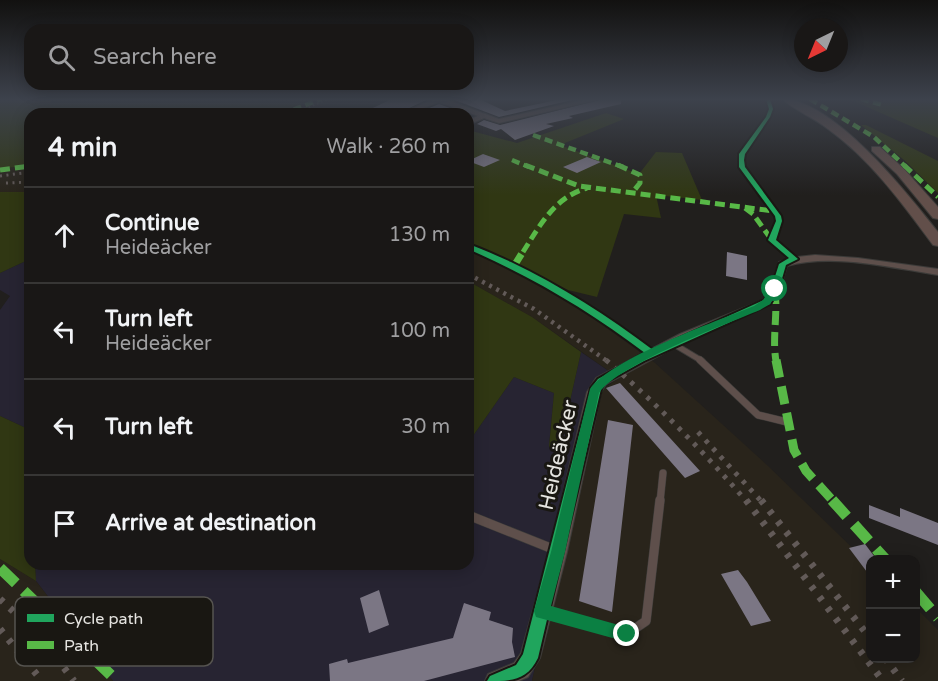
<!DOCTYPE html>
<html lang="en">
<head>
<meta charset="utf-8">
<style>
  :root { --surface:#191716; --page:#262423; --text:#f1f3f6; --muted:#9f9fa1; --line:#373635 }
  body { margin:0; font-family:"Varela Round",sans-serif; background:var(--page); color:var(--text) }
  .controls { position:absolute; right:18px; bottom:18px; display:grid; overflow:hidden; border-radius:12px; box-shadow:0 3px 15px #0003 }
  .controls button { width:54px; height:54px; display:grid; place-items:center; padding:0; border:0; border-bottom:2px solid var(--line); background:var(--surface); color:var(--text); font:30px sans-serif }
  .compass { position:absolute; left:794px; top:18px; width:54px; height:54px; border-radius:50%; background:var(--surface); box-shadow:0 3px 15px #0003; rotate:223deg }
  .stop { position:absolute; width:18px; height:18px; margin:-14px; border:4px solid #0b8043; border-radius:50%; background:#fff }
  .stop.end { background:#0b8043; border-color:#fff; box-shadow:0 2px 6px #0008 }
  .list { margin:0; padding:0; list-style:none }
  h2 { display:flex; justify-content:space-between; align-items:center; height:78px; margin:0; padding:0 24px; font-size:26px }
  h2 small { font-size:20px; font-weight:400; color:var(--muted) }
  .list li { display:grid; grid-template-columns:39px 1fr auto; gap:18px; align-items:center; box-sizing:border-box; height:96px; padding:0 24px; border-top:2px solid var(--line) }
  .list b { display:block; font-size:22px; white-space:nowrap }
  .list p { margin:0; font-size:20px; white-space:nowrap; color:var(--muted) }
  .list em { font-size:20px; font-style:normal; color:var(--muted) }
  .icon { flex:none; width:33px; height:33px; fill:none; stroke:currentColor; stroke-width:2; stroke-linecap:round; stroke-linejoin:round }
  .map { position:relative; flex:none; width:938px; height:681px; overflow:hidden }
  .search { position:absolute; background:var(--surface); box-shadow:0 3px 15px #0003; left:24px; top:24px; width:450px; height:66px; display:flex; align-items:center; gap:15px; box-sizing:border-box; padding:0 21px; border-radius:18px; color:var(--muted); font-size:22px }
  .panel { position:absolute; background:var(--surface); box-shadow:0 3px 15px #0003; left:24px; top:108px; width:450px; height:462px; border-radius:18px }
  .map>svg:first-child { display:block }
  .industrial { fill:#272432 }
  .built { fill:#29241b }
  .green { fill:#303713 }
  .building { fill:#7b7684 }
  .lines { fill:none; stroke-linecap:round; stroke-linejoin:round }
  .lane-far2-casing { stroke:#3c3b39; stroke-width:7 }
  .lane-far1-casing { stroke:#3c3b39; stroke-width:8 }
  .lane-casing { stroke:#3c3b39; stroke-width:10 }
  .street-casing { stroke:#3c3b39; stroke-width:2 }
  .secondary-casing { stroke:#3c3b39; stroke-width:2 }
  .lane-far2 { stroke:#5e4f4b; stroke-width:5 }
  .lane-far1 { stroke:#5e4f4b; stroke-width:7 }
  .lane { stroke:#5e4f4b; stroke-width:9 }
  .street { fill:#5e4f4b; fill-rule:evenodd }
  .secondary { fill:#624f4a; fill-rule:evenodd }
  .rail-far4 { stroke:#625a58; stroke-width:2; stroke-dasharray:1.5 3; stroke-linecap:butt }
  .rail-far3 { stroke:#625a58; stroke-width:3; stroke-dasharray:2 4.5; stroke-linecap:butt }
  .rail-far2 { stroke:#625a58; stroke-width:4.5; stroke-dasharray:3 5; stroke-linecap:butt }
  .rail-far1 { stroke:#625a58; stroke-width:5; stroke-dasharray:4 7; stroke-linecap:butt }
  .rail { stroke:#625a58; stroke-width:7; stroke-dasharray:4.5 9; stroke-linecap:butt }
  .quiet-far4 { stroke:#58b947; stroke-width:4.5; stroke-dasharray:8 4.5; stroke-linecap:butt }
  .quiet-far3 { stroke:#58b947; stroke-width:5; stroke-dasharray:10 5; stroke-linecap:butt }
  .quiet-far2 { stroke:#58b947; stroke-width:7; stroke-dasharray:14 7; stroke-linecap:butt }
  .quiet-far1 { stroke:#58b947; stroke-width:9; stroke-dasharray:18 9; stroke-linecap:butt }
  .quiet { stroke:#58b947; stroke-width:11; stroke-dasharray:22 11; stroke-linecap:butt }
  .cycleway-casing { stroke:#191712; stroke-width:4 }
  .cycleway { fill:#20a55d; fill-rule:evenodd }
  .route { fill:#0b8043 }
  .labels { text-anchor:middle; stroke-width:6; stroke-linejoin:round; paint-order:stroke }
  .street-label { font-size:21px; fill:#e5e4e0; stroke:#191712 }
  .key { fill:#191712; stroke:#565450; stroke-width:1.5 }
  .key-label { font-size:16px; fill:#e5e4e0 }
</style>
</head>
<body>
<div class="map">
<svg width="938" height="681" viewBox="0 0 938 681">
  <rect width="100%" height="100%" fill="#211f1d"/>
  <path class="industrial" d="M 30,259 L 30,465 L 28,429 L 0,416 L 0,310 L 10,296 L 0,290 L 0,273 Z
    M 581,352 L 619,378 L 609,383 L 596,398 L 532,681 L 113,681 L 36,581 L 35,564 L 468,564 L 468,443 L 514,377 L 554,393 L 549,446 L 559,450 Z"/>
  <path class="built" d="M 315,99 L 341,99 L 302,114 L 275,114 Z
    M 30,165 L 30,192 L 0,192 L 0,169 Z
    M 468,251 L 510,269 L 589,315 L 655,363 L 768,466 L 870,565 L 870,658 L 916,658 L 916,608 L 938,630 L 938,681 L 532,681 L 596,398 L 602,390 L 619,378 L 532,317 L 468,281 Z
    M 0,559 L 36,581 L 113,681 L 0,681 Z"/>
  <path class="green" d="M 0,99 L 315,99 L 275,114 L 30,114 L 30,165 L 0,169 Z
    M 851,100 L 938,100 L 938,138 Z
    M 606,113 L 624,119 L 560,145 L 639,174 L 656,152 L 682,153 L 702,200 L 656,195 L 661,218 L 624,214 L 597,297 L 568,290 L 468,243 L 468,130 L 517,143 Z
    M 861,125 L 866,125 L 938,161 L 938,193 L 904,160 Z
    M 0,192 L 30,192 L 30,259 L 0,273 Z
    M 468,281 L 532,317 L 581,352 L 559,450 L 549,447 L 554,393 L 514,377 L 468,443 Z
    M 0,416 L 28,429 L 30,564 L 35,564 L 36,581 L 0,559 Z"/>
  <path class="building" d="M 392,99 L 428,99 L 397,114 L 360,114 Z
    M 452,99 L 479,99 L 505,111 L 562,99 L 576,99 L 499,117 Z
    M 603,99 L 621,99 L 621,104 L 569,116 L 573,118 L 546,124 L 554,126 L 515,140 L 501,129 L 496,131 L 477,124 L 484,120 L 500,125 Z
    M 439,104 L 466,114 L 446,111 L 434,114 L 422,111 Z
    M 483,154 L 500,160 L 484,167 L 468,161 Z
    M 587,157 L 601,162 L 577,173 L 563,167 Z
    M 727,252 L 747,256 L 747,280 L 726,276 Z
    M 620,383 L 700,471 L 685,478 L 606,388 Z
    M 608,420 L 633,425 L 612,612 L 579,601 Z
    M 869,505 L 900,517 L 900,508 L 938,523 L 938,545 L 869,518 Z
    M 865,544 L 877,560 L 870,560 L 870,576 L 849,548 Z
    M 738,570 L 747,582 L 771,621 L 751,626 L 721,574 Z
    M 379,590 L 389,625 L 369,633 L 360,598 Z
    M 464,603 L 491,612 L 489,620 L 513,628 L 512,642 L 515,657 L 424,681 L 330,681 L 329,664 L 347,659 L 348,663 L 453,638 Z"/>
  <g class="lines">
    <g class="lane-far2-casing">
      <path id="lane-far2" d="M 672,343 L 702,361"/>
    </g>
    <g class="lane-far1-casing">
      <path id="lane-far1" d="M 700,360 L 758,415 L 787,422
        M 660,502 L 663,473"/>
    </g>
    <g class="lane-casing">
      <path id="lane" d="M 468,515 L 558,551
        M 545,612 L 627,634 L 646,621 L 660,500"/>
    </g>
    <g class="street-casing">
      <path id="street" d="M 435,99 L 444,99 L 499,119 L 588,99 L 601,99 L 499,123 L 484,118 L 468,125 L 468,120 L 478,116 L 439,102 L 408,114 L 399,114 Z
        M 815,255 L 858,258 L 938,269 L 938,275 C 892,268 833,253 787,266 L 780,289 L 771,304 L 688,340 L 606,384 L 601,392 L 567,552 L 540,658 L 528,677 L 519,681 L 485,681 L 488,674 L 514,663 L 521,653 L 549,552 L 587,392 L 596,378 L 680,334 L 763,300 L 770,289 L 779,262 L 797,257 Z"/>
    </g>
    <g class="secondary-casing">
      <path id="secondary" d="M 782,99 C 833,99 908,194 938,232 L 938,246 L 933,245 C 902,203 871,160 828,129 C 814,118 796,111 782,99 Z
        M 872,147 L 880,147 L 905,170 L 938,207 L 938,219 L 933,218 L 897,174 L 872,151 Z"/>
    </g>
    <use href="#lane-far2" class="lane-far2"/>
    <use href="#lane-far1" class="lane-far1"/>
    <use href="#lane" class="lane"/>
    <use href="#street" class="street"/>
    <use href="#secondary" class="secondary"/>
    <path class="rail-far4" d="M 292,114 L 329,99"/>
    <path class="rail-far3" d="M 0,176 L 30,172
      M 6,183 L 30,182"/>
    <path class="rail-far2" d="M 468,274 L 534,309 L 607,361"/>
    <path class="rail-far1" d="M 606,360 C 657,404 703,451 747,502
      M 698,432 L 762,502"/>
    <path class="rail" d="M 746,500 L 883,681
      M 761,500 L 870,638
      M 0,599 L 39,635 L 74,681
      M 0,629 L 42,681
      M 885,658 L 902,681"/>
    <path class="quiet-far4" d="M 810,99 L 874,137 L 906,167
      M 861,99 L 883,105
      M 282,114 L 321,99
      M 533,135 L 623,167
      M 512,160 L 529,167
      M 25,167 L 30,166"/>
    <path class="quiet-far3" d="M 525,165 L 579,186 L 773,211
      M 618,165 L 640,175 L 640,183 L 632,193
      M 904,165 L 938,197
      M 0,170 L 30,166
      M 745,208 L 753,214 L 774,243
      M 523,252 C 540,225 555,197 587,188"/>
    <path class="quiet-far2" d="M 514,266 L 524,250
      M 775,290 C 778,314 772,338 776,361"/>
    <path class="quiet-far1" d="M 776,360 L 794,450 L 806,471 L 834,502"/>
    <path class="quiet" d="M 832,500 L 886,560
      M 0,568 L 117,681
      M 916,592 L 938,618"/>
    <g class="cycleway-casing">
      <path id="cycleway" d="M 766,99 L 770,99 L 773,109 L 770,117 L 745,154 L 744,160 L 745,167 L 781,216 L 782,221 L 776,240 L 798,259 L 786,265 L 779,289 L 770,304 L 644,361 L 604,383 L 601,389 L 538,658 C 527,681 511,681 487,681 L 490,676 L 516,665 L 523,654 L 591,388 L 598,379 L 645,353 C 590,311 532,277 468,249 L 468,244 C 483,249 497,256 511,262 C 561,286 608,316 653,350 L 764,300 L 771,289 L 779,264 L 789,258 L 768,240 L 776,221 L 775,216 L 739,167 L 739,154 L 766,117 L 769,109 Z"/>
    </g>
    <use href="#cycleway" class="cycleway"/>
  </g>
  <linearGradient id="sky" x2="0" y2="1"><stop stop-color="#121110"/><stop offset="0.51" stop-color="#3d424c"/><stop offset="1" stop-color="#3d424c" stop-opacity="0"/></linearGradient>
  <rect width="938" height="195" fill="url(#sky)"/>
  <path class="route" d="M 772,287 L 779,289 L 770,304 L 760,310 C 724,325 619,364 599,393 L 565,552 L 551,606 L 633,629 L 635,634 L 633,640 L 627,642 L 536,617 L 534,611 L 551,552 L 590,389 C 612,358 715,322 754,306 L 763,300 Z"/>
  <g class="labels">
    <g class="street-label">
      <text transform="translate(558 455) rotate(-77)" y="7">Heideäcker</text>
    </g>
  </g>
  <rect x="15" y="597" width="198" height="69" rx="9" class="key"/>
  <rect x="27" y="614" width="27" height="8" fill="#20a55d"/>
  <rect x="27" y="641" width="27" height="8" fill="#58b947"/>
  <g class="key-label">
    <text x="64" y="624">Cycle path</text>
    <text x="64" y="651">Path</text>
  </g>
</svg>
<div class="controls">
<button>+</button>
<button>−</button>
</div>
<svg class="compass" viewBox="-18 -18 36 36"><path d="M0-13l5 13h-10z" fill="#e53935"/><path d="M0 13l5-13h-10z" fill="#9f9fa1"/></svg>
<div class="stop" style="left:775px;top:289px"></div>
<div class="stop end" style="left:627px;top:634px"></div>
<div class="search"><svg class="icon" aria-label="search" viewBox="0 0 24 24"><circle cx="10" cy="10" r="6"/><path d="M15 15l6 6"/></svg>Search here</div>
<section class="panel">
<h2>4 min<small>Walk · 260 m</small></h2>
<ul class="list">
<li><svg class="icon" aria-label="ahead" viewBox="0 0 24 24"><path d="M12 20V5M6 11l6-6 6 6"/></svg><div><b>Continue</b><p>Heideäcker</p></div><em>130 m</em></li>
<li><svg class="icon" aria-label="left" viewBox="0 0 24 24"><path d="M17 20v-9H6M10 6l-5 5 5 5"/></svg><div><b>Turn left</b><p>Heideäcker</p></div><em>100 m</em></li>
<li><svg class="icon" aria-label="left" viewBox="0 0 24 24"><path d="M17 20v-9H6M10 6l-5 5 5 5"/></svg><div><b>Turn left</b></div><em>30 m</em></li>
<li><svg class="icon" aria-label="arrive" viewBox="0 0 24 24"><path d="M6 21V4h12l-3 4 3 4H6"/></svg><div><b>Arrive at destination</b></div></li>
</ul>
</section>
</div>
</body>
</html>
